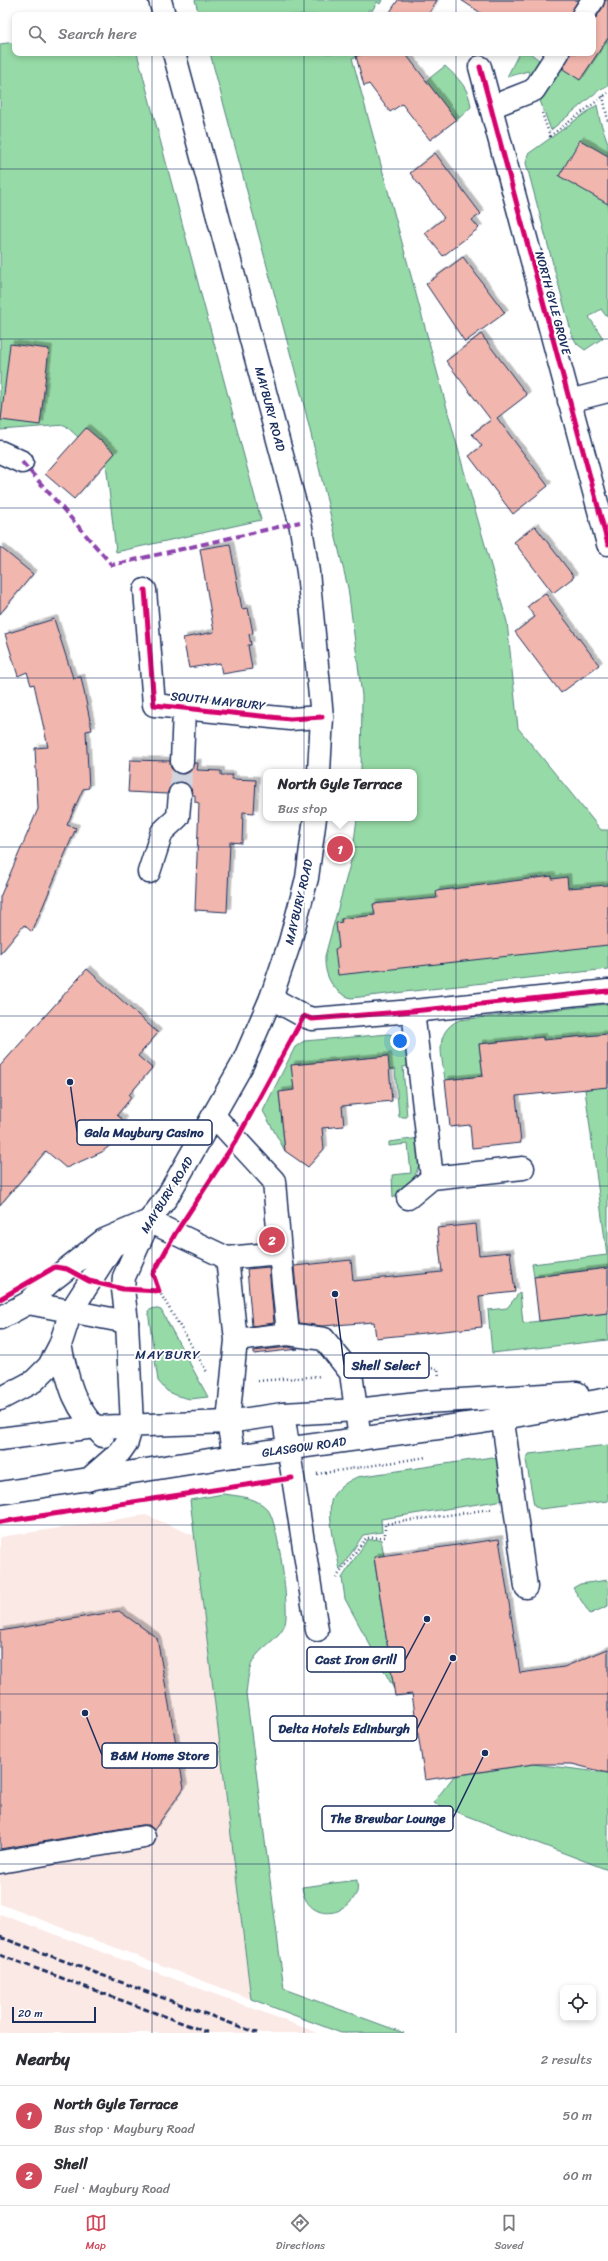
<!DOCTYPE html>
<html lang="en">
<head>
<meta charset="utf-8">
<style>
  :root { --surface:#fff; --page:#f7f7f7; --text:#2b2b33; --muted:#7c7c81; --line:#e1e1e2; --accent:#d1495b }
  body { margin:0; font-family:Sriracha,sans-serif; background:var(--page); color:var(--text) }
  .controls { position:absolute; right:12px; bottom:12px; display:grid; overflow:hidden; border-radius:8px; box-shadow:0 2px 6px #0003 }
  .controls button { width:36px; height:36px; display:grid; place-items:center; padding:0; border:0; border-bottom:1px solid var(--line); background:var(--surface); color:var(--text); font:20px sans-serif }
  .scale { position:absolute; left:12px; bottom:10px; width:84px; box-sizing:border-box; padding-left:4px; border:2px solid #1b2f5e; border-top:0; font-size:11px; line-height:14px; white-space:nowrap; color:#1b2f5e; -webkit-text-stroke:3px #fff; paint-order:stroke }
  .you { position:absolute; left:400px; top:1041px; width:14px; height:14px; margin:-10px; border:3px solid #fff; border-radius:50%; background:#1a73e8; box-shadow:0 0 0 6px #1a73e833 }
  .badge { display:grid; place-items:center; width:26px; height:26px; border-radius:50%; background:var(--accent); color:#fff; font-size:13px; font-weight:700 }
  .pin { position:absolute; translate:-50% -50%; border:2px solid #fff; box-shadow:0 1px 4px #0006 }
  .popup { position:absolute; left:263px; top:769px; width:154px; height:52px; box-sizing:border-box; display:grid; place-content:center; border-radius:8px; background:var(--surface); filter:drop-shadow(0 1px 3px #0005); font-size:13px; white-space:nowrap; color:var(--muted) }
  .popup b { font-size:15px; color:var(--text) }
  .popup::after { content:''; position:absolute; left:50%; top:100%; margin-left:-8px; border:8px solid transparent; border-top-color:var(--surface) }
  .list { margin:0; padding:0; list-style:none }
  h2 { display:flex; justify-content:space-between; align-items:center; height:52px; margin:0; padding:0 16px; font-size:17px }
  h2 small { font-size:13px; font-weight:400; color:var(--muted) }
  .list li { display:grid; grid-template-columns:26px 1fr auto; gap:12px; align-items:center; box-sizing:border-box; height:60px; padding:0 16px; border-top:1px solid var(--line) }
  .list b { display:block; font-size:15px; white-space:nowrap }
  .list p { margin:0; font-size:13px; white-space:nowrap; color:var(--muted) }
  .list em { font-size:13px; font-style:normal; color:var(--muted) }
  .icon { flex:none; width:22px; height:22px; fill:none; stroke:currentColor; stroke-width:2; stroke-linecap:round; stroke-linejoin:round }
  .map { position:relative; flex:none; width:608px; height:2033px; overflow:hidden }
  .search { position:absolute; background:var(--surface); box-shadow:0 2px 6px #0003; left:12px; right:12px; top:12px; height:44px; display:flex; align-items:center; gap:10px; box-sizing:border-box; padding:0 14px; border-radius:8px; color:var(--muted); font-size:15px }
  .sheet { height:172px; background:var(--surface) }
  nav { display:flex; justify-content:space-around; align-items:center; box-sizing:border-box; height:56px; border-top:1px solid var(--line); background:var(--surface); font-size:11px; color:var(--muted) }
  nav a { display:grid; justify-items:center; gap:2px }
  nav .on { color:var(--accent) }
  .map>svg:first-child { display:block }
  .built { fill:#fbe9e6 }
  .green { fill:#96daa7; stroke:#588482 }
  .building { fill:#f1b6ad; stroke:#1b2f5e; filter:url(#shadow) }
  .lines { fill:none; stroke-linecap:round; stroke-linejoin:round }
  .minor-tunnel { stroke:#d1d5df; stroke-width:22; stroke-dasharray:22 11; stroke-linecap:butt }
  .minor-casing { stroke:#1b2f5e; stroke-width:25 }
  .major-casing { stroke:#1b2f5e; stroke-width:25 }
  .path { stroke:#1b2f5e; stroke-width:2.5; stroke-dasharray:1 3; stroke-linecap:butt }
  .minor { stroke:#fff; stroke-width:22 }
  .major { stroke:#fff; stroke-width:22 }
  .rail { stroke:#1b2f5e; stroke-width:3; stroke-dasharray:6 3; stroke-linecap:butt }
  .quiet { stroke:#8e44ad; stroke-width:4; stroke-dasharray:8 4; stroke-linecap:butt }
  .cycleway-casing { stroke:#fff; stroke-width:8 }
  .cycleway { stroke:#d6006c; stroke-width:5 }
  .grid { fill:none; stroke:#1b2f5e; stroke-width:1; stroke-opacity:0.55 }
  .labels { text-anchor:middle; stroke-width:4; stroke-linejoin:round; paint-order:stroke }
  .street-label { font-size:12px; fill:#1b2f5e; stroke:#fff }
  .neighbourhood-label { font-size:13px; letter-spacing:1px; fill:#1b2f5e; stroke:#fff }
  .leader { fill:none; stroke:#1b2f5e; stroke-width:1.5 }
  .callout-dot { fill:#1b2f5e; stroke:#fff; stroke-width:1.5 }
  .callout { fill:#fff; stroke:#1b2f5e; stroke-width:1.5 }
  .callout-label { font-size:13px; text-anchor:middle; font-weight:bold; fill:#1b2f5e }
</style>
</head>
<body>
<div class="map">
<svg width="608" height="2033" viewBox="0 0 608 2033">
  <defs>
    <filter id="shadow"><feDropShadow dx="3.5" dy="-3.5" stdDeviation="0" flood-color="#0004"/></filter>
  </defs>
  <rect width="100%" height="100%" fill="#fff"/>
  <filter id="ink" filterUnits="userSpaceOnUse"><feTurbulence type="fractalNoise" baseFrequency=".025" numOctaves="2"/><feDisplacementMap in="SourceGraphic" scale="8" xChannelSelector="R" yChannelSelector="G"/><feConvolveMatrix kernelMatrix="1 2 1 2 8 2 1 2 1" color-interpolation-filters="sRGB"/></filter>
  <g filter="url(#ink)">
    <path class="built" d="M 146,1515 L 195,1536 L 251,1999 L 0,1904 L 0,1537 Z
      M 0,1914 L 161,1974 L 318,2033 L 0,2033 Z"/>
    <path class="green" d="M 195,0 L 382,0 L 380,4 L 377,2 L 372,11 L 369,9 L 365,15 L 199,15 Z
      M 608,38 L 608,86 L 599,90 L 551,130 L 539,98 L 563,68 L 580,80 Z
      M 15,42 L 15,53 L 137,53 L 261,520 L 116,552 L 106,463 L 65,425 L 0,430 L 0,44 Z
      M 210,53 L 368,53 L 352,58 L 464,471 L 507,622 L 518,728 L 601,830 L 608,830 L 608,969 L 351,998 C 332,992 324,975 325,956 L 352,857 L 357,818 L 414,818 L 414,772 L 361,772 L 362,696 L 348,588 L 302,397 Z
      M 519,53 L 530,53 L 539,60 L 536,65 L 541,68 L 530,77 L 528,71 L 507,77 Z
      M 445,66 C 459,79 469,88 471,107 L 456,121 L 426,81 Z
      M 597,105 L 600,121 L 608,143 L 608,315 L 606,316 L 601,309 L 589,317 L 603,338 L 585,350 L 577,344 L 572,335 L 526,163 L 528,154 Z
      M 608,1004 L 608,1268 L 534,1277 L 532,1264 L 607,1255 L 585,1090 L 589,1089 L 584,1036 L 543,1040 L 543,1037 L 479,1044 L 483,1076 L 445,1080 C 442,1055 433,1033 459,1020 Z
      M 389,1034 C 408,1040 408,1047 410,1066 L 403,1067 L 407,1117 L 399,1117 L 395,1069 L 389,1070 L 387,1056 L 292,1065 L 294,1090 L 279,1093 L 285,1151 L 263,1111 L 295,1047 L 304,1041 Z
      M 420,1138 C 421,1169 418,1179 393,1198 L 392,1175 L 411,1173 L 408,1144 L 389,1146 L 389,1142 Z
      M 520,1292 L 523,1323 L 608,1313 L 608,1340 L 492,1353 L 488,1310 L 507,1308 Z
      M 154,1308 L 161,1310 L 208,1397 L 190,1399 L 178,1396 L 167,1391 L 158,1381 L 148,1311 Z
      M 608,1445 L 608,1501 L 540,1509 L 534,1505 L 526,1460 L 529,1454 Z
      M 492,1457 L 499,1460 L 504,1500 L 381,1519 L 382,1532 L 363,1535 L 340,1570 C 337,1554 325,1509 333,1496 C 339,1487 348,1481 357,1477 Z
      M 223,1494 C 239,1496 257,1497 268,1510 C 278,1522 290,1609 285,1624 C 280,1637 265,1645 256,1656 C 248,1667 248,1680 246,1693 L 284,1989 L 404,2033 L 341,2033 L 251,1999 L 190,1500 Z
      M 381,1539 L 384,1556 L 374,1558 L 394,1689 L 345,1599 L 342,1578 L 367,1540 Z
      M 608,1580 L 608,1606 L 590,1614 L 573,1588 L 580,1584 Z
      M 533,1764 L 608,1773 L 608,1870 L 433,1803 L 454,1776 Z
      M 357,1880 C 357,1883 358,1889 357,1892 C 345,1920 306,1921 302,1887 Z"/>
    <path class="building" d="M 398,0 L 437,0 L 428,15 L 388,15 Z
      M 461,0 L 578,0 L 571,15 L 484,15 Z
      M 605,0 L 608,0 L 608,38 L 580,80 L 563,69 L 570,53 L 593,53 L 593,22 L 603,7 Z
      M 368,53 L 405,53 L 456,120 L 430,140 L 402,104 L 390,112 L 369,84 L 364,86 L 356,56 Z
      M 580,140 L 608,156 L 608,204 L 559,176 Z
      M 435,153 L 481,214 L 472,220 L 479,228 L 443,256 L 425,233 L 444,218 L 410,173 Z
      M 463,257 L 505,313 L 465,342 L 426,284 Z
      M 481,334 L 527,395 L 497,418 L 548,486 L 513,514 L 469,456 L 482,446 L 472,434 L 491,420 L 446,361 Z
      M 10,344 L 49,349 L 40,425 L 1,420 Z
      M 86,428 L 115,453 L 74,499 L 45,474 Z
      M 535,526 L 574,577 L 553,593 L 514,542 Z
      M 230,544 L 242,609 L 248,608 L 253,633 L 249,634 L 251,645 L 248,645 L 252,669 L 222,674 L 220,663 L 189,668 L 183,638 L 214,632 L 200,549 Z
      M 0,547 L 33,574 L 0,614 Z
      M 545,593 L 599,665 L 561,693 L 515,632 L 535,617 L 527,607 Z
      M 54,619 L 73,678 L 81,677 L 92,730 L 86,731 L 89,788 L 83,789 L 67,825 L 76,828 L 32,932 L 24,925 L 0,954 L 0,897 L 38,809 L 35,748 L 48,747 L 34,684 L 31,685 L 27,672 L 18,676 L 5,634 Z
      M 130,760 L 170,761 L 171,768 L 181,774 L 188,773 L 194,763 L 198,763 L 197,770 L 221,771 L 221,775 L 232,775 L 232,779 L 256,780 L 254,813 L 243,812 L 242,843 L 230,842 L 227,912 L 195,910 L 199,803 L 195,802 L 195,795 L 192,795 L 191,788 L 187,784 L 181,782 L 170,787 L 167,794 L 128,792 Z
      M 552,876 L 552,879 L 567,877 L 568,888 L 608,885 L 608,945 L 338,975 L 335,949 L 339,948 L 336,923 L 342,922 L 341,919 L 375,915 L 373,904 L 437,898 L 436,891 Z
      M 87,969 L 158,1033 L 138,1056 L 152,1068 L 129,1095 L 131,1098 L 117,1115 L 123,1120 L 120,1132 L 113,1143 L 102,1152 L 66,1168 L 46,1151 L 0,1205 L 0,1066 Z
      M 608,1034 L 608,1087 L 516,1096 L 521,1143 L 472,1148 L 470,1125 L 450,1127 L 445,1080 L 483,1076 L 479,1044 L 543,1037 L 543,1040 Z
      M 388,1056 L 392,1101 L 342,1106 L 344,1126 L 322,1128 L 324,1149 L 308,1167 L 285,1151 L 279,1092 L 294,1090 L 291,1065 Z
      M 476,1224 L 479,1255 L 510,1252 L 515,1292 L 479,1296 L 482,1327 L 376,1338 L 374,1322 L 322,1326 L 299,1323 L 294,1266 L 351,1260 L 353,1281 L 442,1272 L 437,1228 Z
      M 269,1267 L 274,1323 L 252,1326 L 247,1269 Z
      M 608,1268 L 608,1313 L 539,1321 L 534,1277 Z
      M 288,1347 L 298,1349 L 254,1354 L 254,1351 Z
      M 499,1539 L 520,1673 L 564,1667 L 608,1649 L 608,1773 L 572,1764 L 533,1764 L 425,1780 L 412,1694 L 395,1696 L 374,1557 Z
      M 119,1611 L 157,1638 L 184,1788 L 154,1830 L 149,1825 L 142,1825 L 0,1849 L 0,1631 Z"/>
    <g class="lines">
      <path class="minor-tunnel" d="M 180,794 L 182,762"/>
      <g class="minor-casing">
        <path id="minor" d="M 583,15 L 593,0
          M 480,67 L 608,544
          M 491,107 L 534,90 L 558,53
          M 569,401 L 608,391
          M 0,452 L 22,462
          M 145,590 L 154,705 L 290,719 L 322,717
          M 182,762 L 184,708
          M 149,872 L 162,832 L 178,817 L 180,794
          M 271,998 L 304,1016 L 312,1019 L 413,1011 L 608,991
          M 413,1011 L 432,1178
          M 214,1116 L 274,1181 L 280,1253
          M 408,1198 L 432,1178 L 523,1168
          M 227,1258 L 236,1340 L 228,1422 L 234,1456
          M 28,1303 L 127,1322
          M 0,1318 L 28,1303 L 51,1281 L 104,1240 L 149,1221 L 227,1258 L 280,1253 L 288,1334
          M 236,1340 L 288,1334 L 324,1339 L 351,1373 L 360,1439
          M 500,1400 L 526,1587
          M 283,1414 L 317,1630
          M 0,1862 L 144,1837"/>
      </g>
      <g class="major-casing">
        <path id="major" d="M 160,0 L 164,15
          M 174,53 L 300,522 L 308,572 L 322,717 L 319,772
          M 60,1345 C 69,1385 73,1407 103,1436
          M 0,1399 L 34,1381 L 49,1366 L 60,1345 L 71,1311 L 112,1247 L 148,1222
          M 0,1439 L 95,1427 L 228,1422 L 283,1414 L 357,1410 L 426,1402 L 577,1393
          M 88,1480 L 120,1452 L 127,1442 L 132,1425 L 127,1322 L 123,1289 L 124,1277 L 149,1221 L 167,1197 L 242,1065 L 271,998 L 290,942 L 307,878 L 315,818
          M 0,1493 L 234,1456 L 482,1422 L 608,1399"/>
      </g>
      <path class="path" d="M 603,96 L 608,121
        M 542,113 L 550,136 L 608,93
        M 159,1291 L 207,1372
        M 376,1372 L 438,1368 L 439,1377
        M 258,1381 L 321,1376
        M 317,1474 L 427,1457
        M 336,1578 L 366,1538 L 385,1537 L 385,1524 L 491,1509"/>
      <use href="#minor" class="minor"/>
      <use href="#major" class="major"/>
      <path class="rail" d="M 0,1937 L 257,2033
        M 0,1955 L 209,2033"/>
      <path class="quiet" d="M 22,462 L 112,565 L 300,522"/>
      <g class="cycleway-casing">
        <path id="cycleway" d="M 480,67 L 608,544
          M 145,590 L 154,705 L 290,719 L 322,717
          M 0,1299 L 55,1267 L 67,1269 L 89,1281 L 123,1289 L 159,1291 L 153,1274 L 175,1234 L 237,1139 L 304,1016 L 312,1019 L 413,1011 L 608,991
          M 0,1522 L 292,1478"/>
      </g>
      <use href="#cycleway" class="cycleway"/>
    </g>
  </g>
  <path class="grid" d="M 152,0 L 152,15M 304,0 L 304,15M 456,0 L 456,15M 152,53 L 152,2033M 304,53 L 304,2033M 456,53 L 456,2033M 0,169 L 608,169M 0,339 L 608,339M 0,508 L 608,508M 0,678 L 608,678M 0,847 L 608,847M 0,1016 L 608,1016M 0,1186 L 608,1186M 0,1355 L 608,1355M 0,1525 L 608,1525M 0,1694 L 608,1694M 0,1864 L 608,1864"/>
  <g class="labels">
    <g class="street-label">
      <text transform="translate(553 303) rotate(75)" y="4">NORTH GYLE GROVE</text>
      <text transform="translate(270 409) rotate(75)" y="4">MAYBURY ROAD</text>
      <text transform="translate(218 701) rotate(6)" y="4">SOUTH MAYBURY</text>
      <text transform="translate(299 902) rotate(-77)" y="4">MAYBURY ROAD</text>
      <text transform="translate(167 1195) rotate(-58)" y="4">MAYBURY ROAD</text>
      <text transform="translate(304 1447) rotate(-8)" y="4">GLASGOW ROAD</text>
    </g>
    <g class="neighbourhood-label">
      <text x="168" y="1359">MAYBURY</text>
    </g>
  </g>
  <path class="leader" d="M70 1082L77 1132M335 1294L344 1365M427 1619L405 1660M453 1658L417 1729M85 1713L102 1755M485 1753L453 1818"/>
  <g class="callout-dot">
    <circle cx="70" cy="1082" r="4"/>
    <circle cx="335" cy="1294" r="4"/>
    <circle cx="427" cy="1619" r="4"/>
    <circle cx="453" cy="1658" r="4"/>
    <circle cx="85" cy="1713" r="4"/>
    <circle cx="485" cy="1753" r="4"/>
  </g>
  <g class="callout">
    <rect x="77" y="1120" width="135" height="25" rx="4"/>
    <rect x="344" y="1353" width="85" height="25" rx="4"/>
    <rect x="307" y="1647" width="98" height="25" rx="4"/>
    <rect x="270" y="1716" width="147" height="25" rx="4"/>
    <rect x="102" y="1743" width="115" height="25" rx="4"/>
    <rect x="322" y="1806" width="131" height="25" rx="4"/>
  </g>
  <g class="callout-label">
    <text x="144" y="1137">Gala Maybury Casino</text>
    <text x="386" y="1370">Shell Select</text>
    <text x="356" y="1664">Cast Iron Grill</text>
    <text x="344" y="1733">Delta Hotels Edinburgh</text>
    <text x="160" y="1760">B&amp;M Home Store</text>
    <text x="388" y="1823">The Brewbar Lounge</text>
  </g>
</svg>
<div class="controls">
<button><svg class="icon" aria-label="locate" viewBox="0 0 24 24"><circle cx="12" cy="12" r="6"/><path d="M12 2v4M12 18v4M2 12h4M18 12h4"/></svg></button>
</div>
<div class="scale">20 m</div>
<div class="you"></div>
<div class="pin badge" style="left:340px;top:849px">1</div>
<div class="popup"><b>North Gyle Terrace</b>Bus stop</div>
<div class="pin badge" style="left:272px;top:1240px">2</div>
<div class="search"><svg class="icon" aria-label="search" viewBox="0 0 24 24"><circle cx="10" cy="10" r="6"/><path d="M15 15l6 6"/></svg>Search here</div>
</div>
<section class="sheet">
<h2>Nearby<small>2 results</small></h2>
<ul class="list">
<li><span class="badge">1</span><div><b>North Gyle Terrace</b><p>Bus stop · Maybury Road</p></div><em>50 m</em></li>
<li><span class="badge">2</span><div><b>Shell</b><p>Fuel · Maybury Road</p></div><em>60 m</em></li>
</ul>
</section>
<nav>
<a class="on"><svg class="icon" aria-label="map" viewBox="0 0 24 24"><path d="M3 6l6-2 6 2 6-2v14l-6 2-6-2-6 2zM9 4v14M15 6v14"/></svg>Map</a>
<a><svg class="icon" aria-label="directions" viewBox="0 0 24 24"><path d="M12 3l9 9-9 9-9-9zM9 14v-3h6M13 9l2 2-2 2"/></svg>Directions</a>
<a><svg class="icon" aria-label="saved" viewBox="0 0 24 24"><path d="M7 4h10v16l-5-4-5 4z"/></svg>Saved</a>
</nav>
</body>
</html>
